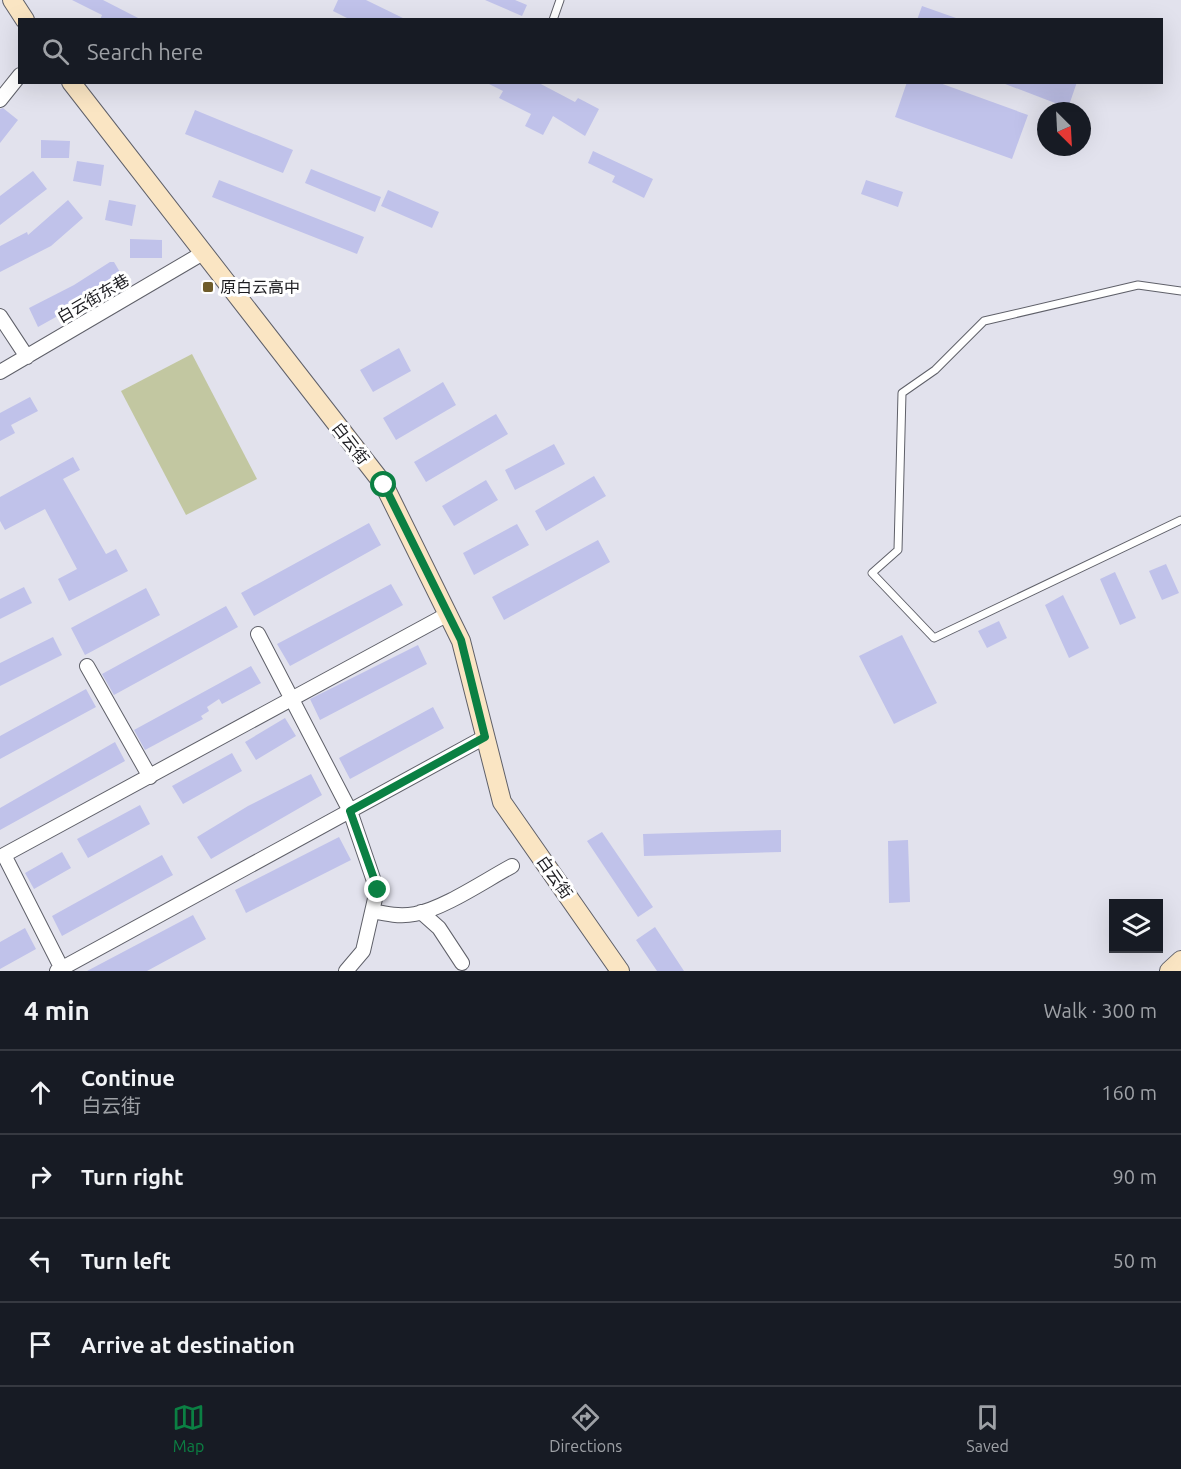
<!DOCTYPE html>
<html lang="en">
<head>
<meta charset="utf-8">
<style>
  :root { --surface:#171b24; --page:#242831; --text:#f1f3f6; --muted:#9ea1a6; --line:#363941; --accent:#0b8043 }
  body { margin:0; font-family:Ubuntu,"Noto Sans SC",sans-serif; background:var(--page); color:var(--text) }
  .controls { position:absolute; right:18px; bottom:18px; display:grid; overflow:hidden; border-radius:0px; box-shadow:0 6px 24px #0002 }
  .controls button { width:54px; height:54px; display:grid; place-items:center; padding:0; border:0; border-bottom:2px solid var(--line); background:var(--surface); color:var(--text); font:30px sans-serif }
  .compass { position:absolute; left:1037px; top:102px; width:54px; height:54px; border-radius:50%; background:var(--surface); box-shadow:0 6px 24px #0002; rotate:156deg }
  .stop { position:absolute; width:18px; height:18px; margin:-14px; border:4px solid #0b8043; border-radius:50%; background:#fff }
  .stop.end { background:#0b8043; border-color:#fff; box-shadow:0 2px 6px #0008 }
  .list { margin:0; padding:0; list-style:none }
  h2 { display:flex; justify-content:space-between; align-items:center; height:78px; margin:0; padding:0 24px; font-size:26px }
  h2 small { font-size:20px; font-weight:400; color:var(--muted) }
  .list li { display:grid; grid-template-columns:39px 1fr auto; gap:18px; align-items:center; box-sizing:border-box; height:84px; padding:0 24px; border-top:2px solid var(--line) }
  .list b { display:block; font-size:22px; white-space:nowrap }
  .list p { margin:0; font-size:20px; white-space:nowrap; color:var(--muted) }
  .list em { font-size:20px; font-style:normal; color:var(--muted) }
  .icon { flex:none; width:33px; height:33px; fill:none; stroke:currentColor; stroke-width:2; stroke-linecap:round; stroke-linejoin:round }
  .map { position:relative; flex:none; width:1181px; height:971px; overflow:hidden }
  .search { position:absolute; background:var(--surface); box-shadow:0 6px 24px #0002; left:18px; right:18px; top:18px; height:66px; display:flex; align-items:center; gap:15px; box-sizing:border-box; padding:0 21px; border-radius:0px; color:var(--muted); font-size:22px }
  .sheet { height:414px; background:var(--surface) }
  nav { display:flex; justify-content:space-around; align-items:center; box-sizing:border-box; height:84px; border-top:2px solid var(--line); background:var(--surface); font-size:16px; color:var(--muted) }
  nav a { display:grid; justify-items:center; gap:3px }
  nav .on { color:var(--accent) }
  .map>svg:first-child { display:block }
  .green { fill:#c2c7a1 }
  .building { fill:#c0c2ea }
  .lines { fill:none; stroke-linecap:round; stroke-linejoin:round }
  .lane-casing { stroke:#5f6069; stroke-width:9 }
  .street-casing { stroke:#5f6069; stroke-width:16 }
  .secondary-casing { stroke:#5f6069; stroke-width:20 }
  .lane { stroke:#fff; stroke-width:7 }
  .street { stroke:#fff; stroke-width:14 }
  .secondary { stroke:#fae5c3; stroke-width:18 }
  .route { stroke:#0b8043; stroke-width:8 }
  .poi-dot { fill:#6f5c2b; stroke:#fff; stroke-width:2 }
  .labels { text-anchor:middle; stroke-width:6; stroke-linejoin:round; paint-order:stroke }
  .poi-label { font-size:16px; fill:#1c1c20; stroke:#fff; text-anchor:start }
  .street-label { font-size:16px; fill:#1c1c20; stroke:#fff }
</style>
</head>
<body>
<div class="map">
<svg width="1181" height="971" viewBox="0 0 1181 971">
  <rect width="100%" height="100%" fill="#e2e2ed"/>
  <path class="green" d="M 192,354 L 257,479 L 186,515 L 121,391 Z"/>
  <path class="building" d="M 72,0 L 103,0 L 142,20 L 100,20 L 102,15 Z
    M 338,0 L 366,0 L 407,20 L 351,20 L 333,11 Z
    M 485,0 L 515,0 L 527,5 L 522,16 Z
    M 922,6 L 956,18 L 956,20 L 917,20 Z
    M 485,82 L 537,82 L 575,102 L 578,98 L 599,109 L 585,136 L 553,116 L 543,135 L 525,126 L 531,114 L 499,98 L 503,91 Z
    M 907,82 L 937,82 L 1028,115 L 1012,159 L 895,117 Z
    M 1000,82 L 1077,82 L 1068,108 Z
    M 3,108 L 18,120 L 0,143 L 0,109 Z
    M 195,110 L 293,150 L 283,173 L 185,134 Z
    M 41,140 L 70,141 L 69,158 L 41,158 Z
    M 593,151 L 653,179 L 644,198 L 612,182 L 615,176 L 588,163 Z
    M 77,161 L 104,165 L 101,186 L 73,181 Z
    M 311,169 L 381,197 L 375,212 L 305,183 Z
    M 33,171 L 47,189 L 0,225 L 0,196 Z
    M 219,180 L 364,237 L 357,254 L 212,197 Z
    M 866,180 L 903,192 L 898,207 L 861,194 Z
    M 388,190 L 439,212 L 432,228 L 381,206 Z
    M 68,200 L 83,218 L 51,246 L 0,272 L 0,246 L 27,232 L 28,235 Z
    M 109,200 L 136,205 L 132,226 L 105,220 Z
    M 130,239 L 162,240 L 162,258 L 130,258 Z
    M 110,262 L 114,262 L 124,279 L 38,327 L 29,308 L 74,285 Z
    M 399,348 L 411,371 L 373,392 L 360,370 Z
    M 443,382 L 456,405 L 396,440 L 383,418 Z
    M 30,397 L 38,411 L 11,425 L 15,433 L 0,441 L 0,413 Z
    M 496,414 L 508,434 L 426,482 L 414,462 Z
    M 554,444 L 565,464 L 515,490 L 505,470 Z
    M 73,457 L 80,470 L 63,479 L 106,554 L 116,549 L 128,571 L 69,601 L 58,579 L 77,569 L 45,509 L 5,530 L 0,521 L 0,497 Z
    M 594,476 L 606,496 L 546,531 L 535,511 Z
    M 486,480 L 498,500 L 454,526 L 442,506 Z
    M 369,523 L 381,545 L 254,616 L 241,593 Z
    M 517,524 L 529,545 L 474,575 L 463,553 Z
    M 598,540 L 610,562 L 504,620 L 492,597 Z
    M 1166,564 L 1179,593 L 1162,600 L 1149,571 Z
    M 1115,572 L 1136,618 L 1120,625 L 1100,579 Z
    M 391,584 L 403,605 L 290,666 L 277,644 Z
    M 24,587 L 32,603 L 0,619 L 0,599 Z
    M 146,588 L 160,615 L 85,655 L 71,628 Z
    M 1063,595 L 1089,648 L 1069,658 L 1045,605 Z
    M 226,606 L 238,627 L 114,695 L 102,674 Z
    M 999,621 L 1007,638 L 987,648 L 978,631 Z
    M 902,635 L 937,703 L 894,724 L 859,656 Z
    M 53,637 L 62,655 L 0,686 L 0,663 Z
    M 418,645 L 427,664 L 320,720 L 310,699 Z
    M 251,666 L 261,683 L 222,704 L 219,699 L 207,707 L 209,711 L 201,716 L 203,719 L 145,750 L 134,730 Z
    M 86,689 L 96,707 L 0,759 L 0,736 Z
    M 433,707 L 444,728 L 350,779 L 339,758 Z
    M 285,718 L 296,736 L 256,760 L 245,742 Z
    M 115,742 L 125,761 L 0,830 L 0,808 Z
    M 232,753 L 242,771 L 183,804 L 172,786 Z
    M 311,774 L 322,795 L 211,859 L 197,837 L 248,806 Z
    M 140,805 L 150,824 L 88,858 L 77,839 Z
    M 781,830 L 781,852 L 644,856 L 643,834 Z
    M 602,832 L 653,907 L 638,917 L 587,841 Z
    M 339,837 L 351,860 L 246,913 L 235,890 Z
    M 908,840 L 910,902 L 889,903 L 888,841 Z
    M 62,852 L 71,868 L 34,889 L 25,873 Z
    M 162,855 L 173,875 L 62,936 L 52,916 Z
    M 193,915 L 206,939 L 147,971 L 87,971 Z
    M 655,927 L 684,971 L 657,971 L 636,940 Z
    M 25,928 L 36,949 L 0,969 L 0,942 Z"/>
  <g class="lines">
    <g class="lane-casing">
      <path id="lane" d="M 553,20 L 560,0
        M 1181,291 L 1138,285 L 984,321 L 935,370 L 902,393 L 898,550 L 872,573 L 934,638 L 1181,520"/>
    </g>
    <g class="street-casing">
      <path id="street" d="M 0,100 L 20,75
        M 0,316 L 27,357
        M 0,372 L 203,253
        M 258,634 L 350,811 L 377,890 L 363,951 L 346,971
        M 87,666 L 150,777
        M 373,911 C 386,914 400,917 415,914 C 445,908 484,881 512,866
        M 421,912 L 439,928 L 462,963
        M 57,971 L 485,737
        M 63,971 L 4,855 L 448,614"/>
    </g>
    <g class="secondary-casing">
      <path id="secondary" d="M 12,0 L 25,20
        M 71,82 L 384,485 L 461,641 L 502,802 L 620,971
        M 1169,971 L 1181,960"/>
    </g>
    <use href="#lane" class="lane"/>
    <use href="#street" class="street"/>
    <use href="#secondary" class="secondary"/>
  </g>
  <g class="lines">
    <path class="route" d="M 378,890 L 350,811 L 485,737 L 461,640 L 384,485"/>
  </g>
  <rect class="poi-dot" x="202" y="281" width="12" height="12" rx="3"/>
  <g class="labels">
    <g class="poi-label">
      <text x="220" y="293">原白云高中</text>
    </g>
    <g class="street-label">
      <text transform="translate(93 298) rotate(-30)" y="6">白云街东巷</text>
      <text transform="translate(351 443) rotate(52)" y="6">白云街</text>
      <text transform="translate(555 877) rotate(55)" y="6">白云街</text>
    </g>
  </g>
</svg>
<div class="controls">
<button><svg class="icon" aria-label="layers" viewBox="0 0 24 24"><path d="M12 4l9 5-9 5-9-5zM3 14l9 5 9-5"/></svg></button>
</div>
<svg class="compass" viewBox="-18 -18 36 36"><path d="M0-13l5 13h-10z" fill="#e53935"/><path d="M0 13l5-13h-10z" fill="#9ea1a6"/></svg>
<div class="stop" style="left:384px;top:485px"></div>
<div class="stop end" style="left:378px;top:890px"></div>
<div class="search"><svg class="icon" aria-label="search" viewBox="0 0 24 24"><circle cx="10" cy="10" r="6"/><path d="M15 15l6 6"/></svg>Search here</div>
</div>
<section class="sheet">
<h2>4 min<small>Walk · 300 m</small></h2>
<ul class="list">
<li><svg class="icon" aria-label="ahead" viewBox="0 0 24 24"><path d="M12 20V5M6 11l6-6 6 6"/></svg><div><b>Continue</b><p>白云街</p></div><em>160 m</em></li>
<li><svg class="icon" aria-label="right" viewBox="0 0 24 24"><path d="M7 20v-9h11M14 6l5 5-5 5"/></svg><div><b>Turn right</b></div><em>90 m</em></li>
<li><svg class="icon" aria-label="left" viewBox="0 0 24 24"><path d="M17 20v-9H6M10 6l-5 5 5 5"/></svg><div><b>Turn left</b></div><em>50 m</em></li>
<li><svg class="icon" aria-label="arrive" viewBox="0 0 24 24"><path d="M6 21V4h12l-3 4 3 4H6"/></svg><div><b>Arrive at destination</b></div></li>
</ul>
</section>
<nav>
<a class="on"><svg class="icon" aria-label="map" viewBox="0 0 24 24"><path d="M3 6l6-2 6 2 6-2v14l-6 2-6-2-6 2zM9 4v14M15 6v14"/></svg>Map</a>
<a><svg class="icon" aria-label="directions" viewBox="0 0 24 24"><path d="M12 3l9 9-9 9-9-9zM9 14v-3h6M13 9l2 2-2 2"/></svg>Directions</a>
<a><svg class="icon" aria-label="saved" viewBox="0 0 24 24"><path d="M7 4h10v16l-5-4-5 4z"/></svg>Saved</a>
</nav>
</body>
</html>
